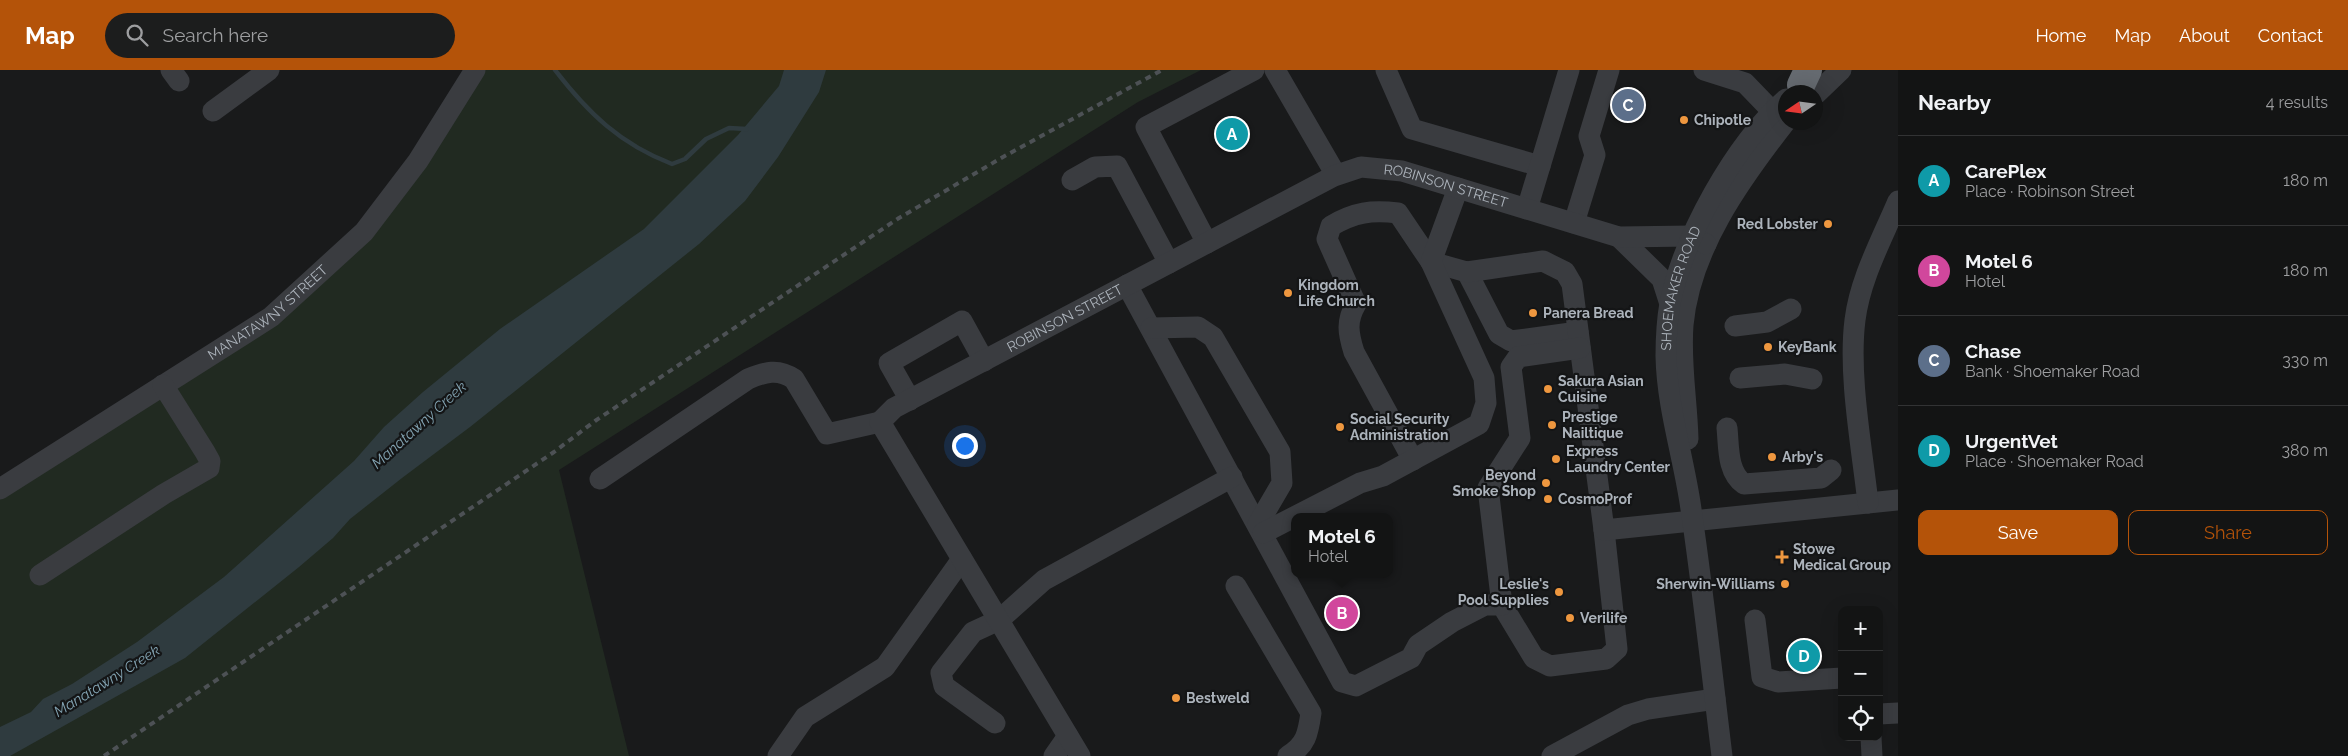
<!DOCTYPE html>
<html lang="en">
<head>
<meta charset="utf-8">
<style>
  :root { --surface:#131414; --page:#1c1d1d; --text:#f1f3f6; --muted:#9d9ea0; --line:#323334; --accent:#b45309 }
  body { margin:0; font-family:Raleway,sans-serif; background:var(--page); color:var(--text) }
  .controls { position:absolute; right:15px; bottom:15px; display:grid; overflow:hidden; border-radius:10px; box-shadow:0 5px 20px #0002 }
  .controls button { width:45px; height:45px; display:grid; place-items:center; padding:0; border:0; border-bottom:1px solid var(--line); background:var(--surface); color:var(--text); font:25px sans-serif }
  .compass { position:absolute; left:1778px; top:15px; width:45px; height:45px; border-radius:50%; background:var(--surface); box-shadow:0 5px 20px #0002; rotate:257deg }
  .you { position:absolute; left:964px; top:375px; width:18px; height:18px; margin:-12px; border:4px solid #fff; border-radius:50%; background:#1a73e8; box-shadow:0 0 0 8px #1a73e833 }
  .badge { display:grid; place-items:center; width:32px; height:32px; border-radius:50%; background:var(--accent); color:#fff; font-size:16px; font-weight:700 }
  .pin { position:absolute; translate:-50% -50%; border:2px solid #fff; box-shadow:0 1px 5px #0006 }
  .popup { position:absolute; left:1291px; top:443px; width:102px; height:65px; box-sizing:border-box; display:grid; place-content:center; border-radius:10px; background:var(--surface); filter:drop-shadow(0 1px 4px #0005); font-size:16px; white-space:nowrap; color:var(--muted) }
  .popup b { font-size:19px; color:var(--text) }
  .popup::after { content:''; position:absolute; left:50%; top:100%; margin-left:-10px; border:10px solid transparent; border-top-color:var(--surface) }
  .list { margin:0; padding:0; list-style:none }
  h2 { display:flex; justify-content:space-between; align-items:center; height:65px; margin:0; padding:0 20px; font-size:21px }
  h2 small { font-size:16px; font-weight:400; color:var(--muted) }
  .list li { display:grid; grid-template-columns:32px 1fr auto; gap:15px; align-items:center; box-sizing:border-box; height:90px; padding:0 20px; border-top:1px solid var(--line) }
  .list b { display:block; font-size:19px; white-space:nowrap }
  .list p { margin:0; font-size:16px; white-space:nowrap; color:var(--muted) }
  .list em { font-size:16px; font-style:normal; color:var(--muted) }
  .actions { display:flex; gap:10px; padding:15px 20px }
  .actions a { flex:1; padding:11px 0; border:1px solid var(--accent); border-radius:10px; text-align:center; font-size:18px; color:var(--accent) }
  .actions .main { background:var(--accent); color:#fff }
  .icon { flex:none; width:28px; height:28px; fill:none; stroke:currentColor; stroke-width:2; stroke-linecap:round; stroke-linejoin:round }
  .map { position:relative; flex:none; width:1898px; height:686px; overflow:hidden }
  header { display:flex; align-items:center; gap:30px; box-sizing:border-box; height:70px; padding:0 25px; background:var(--accent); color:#fff }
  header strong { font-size:24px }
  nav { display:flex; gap:28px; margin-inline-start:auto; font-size:18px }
  .search { width:350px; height:45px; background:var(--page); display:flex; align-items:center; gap:12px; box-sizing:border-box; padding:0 18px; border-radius:28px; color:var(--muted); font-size:19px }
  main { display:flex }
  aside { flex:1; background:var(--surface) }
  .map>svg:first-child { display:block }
  .green { fill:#212a21 }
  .water { fill:#2f3b3f }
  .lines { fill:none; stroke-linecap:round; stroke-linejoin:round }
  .stream { stroke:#2f3b3f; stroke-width:4.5 }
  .minor { stroke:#3a3c40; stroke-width:21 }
  .highway { stroke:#666b71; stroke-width:28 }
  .rail { stroke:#4d5155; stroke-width:4; stroke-dasharray:6 5; stroke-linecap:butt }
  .poi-dot { fill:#ee973f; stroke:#141516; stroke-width:2 }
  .labels { text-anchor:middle; stroke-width:4.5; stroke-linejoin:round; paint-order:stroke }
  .poi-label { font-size:14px; font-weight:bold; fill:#acb3bb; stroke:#141516; text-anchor:start }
  .street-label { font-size:14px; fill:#acb3bb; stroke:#141516 }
  .water-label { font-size:15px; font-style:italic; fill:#84a5b4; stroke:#141516 }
</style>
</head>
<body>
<header>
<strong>Map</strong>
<div class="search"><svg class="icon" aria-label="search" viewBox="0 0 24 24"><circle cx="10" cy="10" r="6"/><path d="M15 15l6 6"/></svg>Search here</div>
<nav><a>Home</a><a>Map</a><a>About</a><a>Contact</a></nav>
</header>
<main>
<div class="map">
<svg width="1898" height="686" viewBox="0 0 1898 686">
  <rect width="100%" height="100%" fill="#191a1b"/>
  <path class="green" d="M 475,0 L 1201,0 L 1138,32 L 559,400 L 629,686 L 0,686 L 0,420 L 271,247 L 418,91 Z"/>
  <path class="water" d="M 784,0 L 826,0 L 819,22 L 778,87 L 745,131 L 699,174 L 470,357 L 402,408 L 350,449 L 333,468 L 299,497 L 185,588 L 10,686 L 0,686 L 0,657 L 31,642 L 43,629 L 72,614 L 137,572 L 224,507 L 354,391 L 384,357 L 423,322 L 500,259 L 644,159 L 738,65 L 779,16 Z"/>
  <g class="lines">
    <path class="stream" d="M 555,0 C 588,43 620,74 672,94 L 685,89 L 706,69 L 729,58 L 747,59"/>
    <g class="minor">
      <path d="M 171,0 L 179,11"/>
      <path d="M 1275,0 L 1336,105"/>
      <path d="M 1386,0 L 1412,59 L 1540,96"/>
      <path d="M 1704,0 L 1745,13 L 1772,41"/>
      <path d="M 1816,24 L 1841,0"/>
      <path d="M 213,41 L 269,0"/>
      <path d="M 1072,110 L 1095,97 L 1117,96 L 1169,193"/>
      <path d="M 1527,139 L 1569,0"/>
      <path d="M 1574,153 L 1595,85 L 1589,66 L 1609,0"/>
      <path d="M 1619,167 L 1662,209 L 1670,234"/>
      <path d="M 1207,173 L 1146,57 L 1254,0"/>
      <path d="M 1467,202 L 1499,264 L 1511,271 L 1578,262"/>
      <path d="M 1127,215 L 1342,612 L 1356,616 L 1411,588 L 1418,575 L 1452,552 L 1485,535 L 1502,535 L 1534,588 L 1550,596 L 1606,589 L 1617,579 L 1604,460"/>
      <path d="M 1735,256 L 1767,252 L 1791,239"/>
      <path d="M 1151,258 L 1198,257 L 1213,267 L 1280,382 L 1282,413 L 1258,454"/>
      <path d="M 1740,308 L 1785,304 L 1812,309"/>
      <path d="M 910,330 L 889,293 L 962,251 L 984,291"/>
      <path d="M 1727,358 C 1729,377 1727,402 1744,414 L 1821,408 L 1831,400"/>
      <path d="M 1688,369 C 1687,331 1680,293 1683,255 C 1690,179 1740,110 1786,51"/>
      <path d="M 1413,390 L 1354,282 C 1348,263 1346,251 1356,234 L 1327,169 L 1331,156 C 1355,142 1371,140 1398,143 L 1431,192 L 1467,202 L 1543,191 L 1565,202 L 1572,214 L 1604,460 L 1898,430"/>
      <path d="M 600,409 L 748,309 C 765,302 778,298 794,309 L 827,364 L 880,352"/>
      <path id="s1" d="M 0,419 L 271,247 L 364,162 L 418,91 L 475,0"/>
      <path d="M 1868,433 C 1862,378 1848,305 1855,250 C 1860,209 1882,169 1898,131"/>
      <path d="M 1263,463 L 1360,413 L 1383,406 L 1479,354 L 1486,333 L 1484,308 L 1431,192 L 1458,118"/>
      <path d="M 40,505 L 164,424 L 209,398 L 210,391 L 205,382 L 163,315"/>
      <path d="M 1236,516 L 1311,643 C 1308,664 1306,675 1288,686"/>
      <path d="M 1502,535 L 1488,418 L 1520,368 L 1511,297 L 1518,287 L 1580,278"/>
      <path d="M 1755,550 L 1762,607 L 1778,612 L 1842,608"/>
      <path d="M 1879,644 L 1898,643"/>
      <path d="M 995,653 L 944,616 L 941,603 L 973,562 L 999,550 L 1044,510 L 1232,407"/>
      <path d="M 1871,667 L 1872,686"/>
      <path d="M 778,686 L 805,647 L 885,597 L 962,489"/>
      <path d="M 1054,686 L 1068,666"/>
      <path id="s2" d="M 1080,686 L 880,352 L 894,338 L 1334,106 L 1361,97 L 1402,101 L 1619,167 L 1692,166 L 1706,174"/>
      <path d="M 1552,686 L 1628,645 L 1648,639 L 1715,629"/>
      <path id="s3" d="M 1722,686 C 1712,604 1703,521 1691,439 C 1684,388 1667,338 1666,286 C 1666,269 1667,250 1670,233 C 1684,166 1734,75 1786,29"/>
    </g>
    <path class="highway" d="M 1801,15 L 1808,0"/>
    <path class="rail" d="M 104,686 L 554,382 L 595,351 L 899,148 L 1003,87 L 1162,0"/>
  </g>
  <g class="poi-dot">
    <circle cx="1684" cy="50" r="5"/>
    <circle cx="1828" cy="154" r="5"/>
    <circle cx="1288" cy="223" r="5"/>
    <circle cx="1533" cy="243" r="5"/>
    <circle cx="1768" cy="277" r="5"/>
    <circle cx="1548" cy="319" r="5"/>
    <circle cx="1552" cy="355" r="5"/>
    <circle cx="1340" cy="357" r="5"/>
    <circle cx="1772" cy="387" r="5"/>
    <circle cx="1556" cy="389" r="5"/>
    <circle cx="1546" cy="413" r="5"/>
    <circle cx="1548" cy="429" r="5"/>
    <path d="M1779.5 479.5h5v5h5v5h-5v5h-5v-5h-5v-5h5z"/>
    <circle cx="1785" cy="514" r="5"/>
    <circle cx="1559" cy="522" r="5"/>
    <circle cx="1570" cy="548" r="5"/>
    <circle cx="1176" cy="628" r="5"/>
  </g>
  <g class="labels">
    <g class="poi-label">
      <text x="1694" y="55">Chipotle</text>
      <text x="1818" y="159" text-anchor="end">Red Lobster</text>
      <text x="1298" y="220">Kingdom<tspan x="1298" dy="16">Life Church</tspan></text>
      <text x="1543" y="248">Panera Bread</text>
      <text x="1778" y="282">KeyBank</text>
      <text x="1558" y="316">Sakura Asian<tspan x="1558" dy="16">Cuisine</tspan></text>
      <text x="1562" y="352">Prestige<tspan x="1562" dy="16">Nailtique</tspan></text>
      <text x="1350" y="354">Social Security<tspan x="1350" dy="16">Administration</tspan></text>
      <text x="1566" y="386">Express<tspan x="1566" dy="16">Laundry Center</tspan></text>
      <text x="1782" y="392">Arby's</text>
      <text x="1536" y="410" text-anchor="end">Beyond<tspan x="1536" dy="16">Smoke Shop</tspan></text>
      <text x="1558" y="434">CosmoProf</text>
      <text x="1793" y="484">Stowe<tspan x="1793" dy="16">Medical Group</tspan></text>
      <text x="1549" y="519" text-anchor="end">Leslie's<tspan x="1549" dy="16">Pool Supplies</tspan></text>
      <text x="1775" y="519" text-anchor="end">Sherwin-Williams</text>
      <text x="1580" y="553">Verilife</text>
      <text x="1186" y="633">Bestweld</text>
    </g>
    <g class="street-label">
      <text dy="5" stroke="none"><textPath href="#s2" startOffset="1022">ROBINSON STREET</textPath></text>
      <text dy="5" stroke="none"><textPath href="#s3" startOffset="474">SHOEMAKER ROAD</textPath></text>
      <text dy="5" stroke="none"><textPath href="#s1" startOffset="321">MANATAWNY STREET</textPath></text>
      <text dy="5" stroke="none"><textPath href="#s2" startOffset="602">ROBINSON STREET</textPath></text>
    </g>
    <g class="water-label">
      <text transform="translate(419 355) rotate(-42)" y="5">Manatawny Creek</text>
      <text transform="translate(107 611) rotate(-32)" y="5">Manatawny Creek</text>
    </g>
  </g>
</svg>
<div class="controls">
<button>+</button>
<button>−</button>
<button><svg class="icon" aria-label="locate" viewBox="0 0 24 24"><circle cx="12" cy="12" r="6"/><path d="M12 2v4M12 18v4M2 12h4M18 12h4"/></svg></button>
</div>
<svg class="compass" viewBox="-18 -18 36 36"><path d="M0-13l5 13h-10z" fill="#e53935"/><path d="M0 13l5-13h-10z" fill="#9d9ea0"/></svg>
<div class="you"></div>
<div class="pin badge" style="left:1232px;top:64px;background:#0f9aa8">A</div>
<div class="pin badge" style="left:1342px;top:543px;background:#d1479c">B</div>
<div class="popup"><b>Motel 6</b>Hotel</div>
<div class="pin badge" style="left:1628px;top:35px;background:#5c6f8a">C</div>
<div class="pin badge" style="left:1804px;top:586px;background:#0f9aa8">D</div>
</div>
<aside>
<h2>Nearby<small>4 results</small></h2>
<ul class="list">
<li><span class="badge" style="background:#0f9aa8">A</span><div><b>CarePlex</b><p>Place · Robinson Street</p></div><em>180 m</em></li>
<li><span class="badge" style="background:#d1479c">B</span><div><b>Motel 6</b><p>Hotel</p></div><em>180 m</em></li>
<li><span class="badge" style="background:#5c6f8a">C</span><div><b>Chase</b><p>Bank · Shoemaker Road</p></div><em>330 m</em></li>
<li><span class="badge" style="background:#0f9aa8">D</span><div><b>UrgentVet</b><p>Place · Shoemaker Road</p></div><em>380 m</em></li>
</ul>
<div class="actions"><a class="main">Save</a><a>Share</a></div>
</aside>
</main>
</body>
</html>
